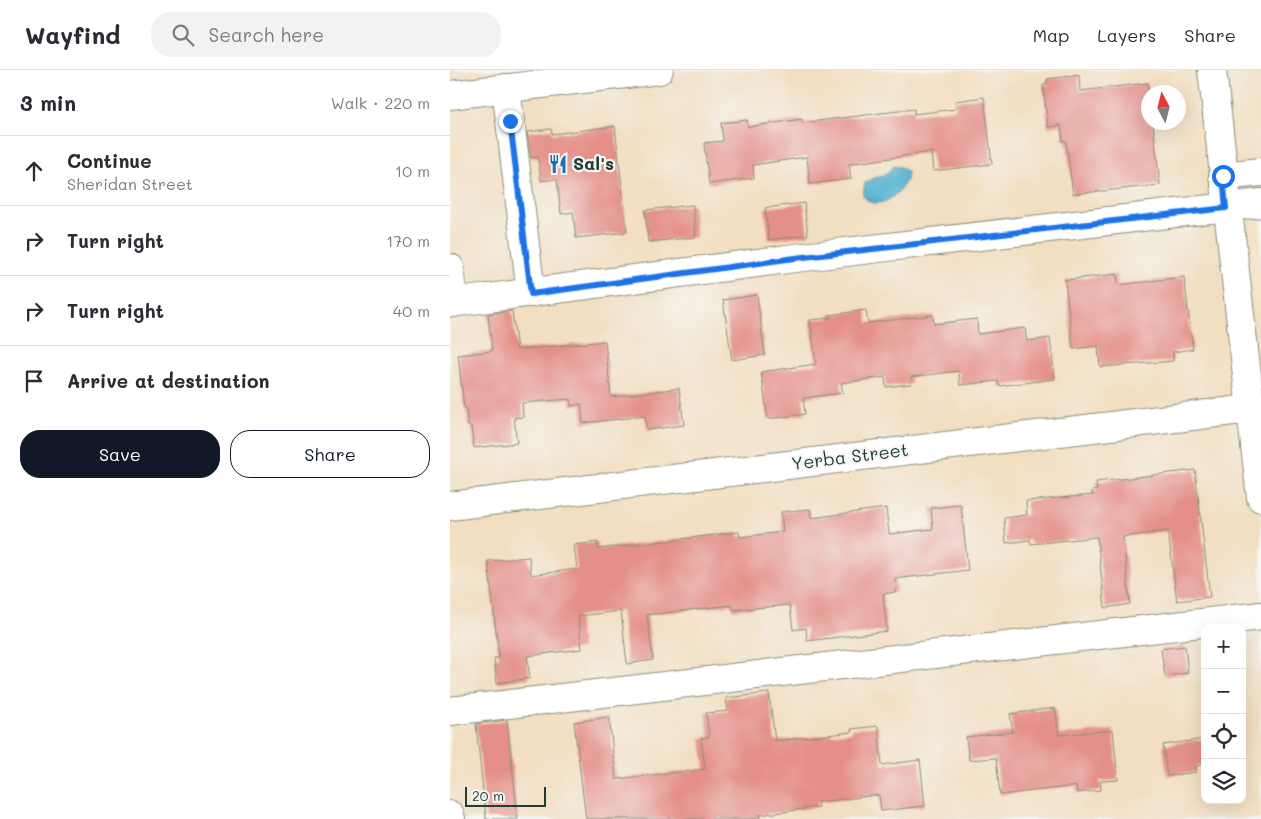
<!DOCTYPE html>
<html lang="en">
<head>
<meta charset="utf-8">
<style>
  :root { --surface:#fff; --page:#f2f2f3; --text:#2b2b33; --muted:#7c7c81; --line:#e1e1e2; --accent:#111827 }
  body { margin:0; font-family:Mali,sans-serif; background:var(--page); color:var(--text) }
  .controls { position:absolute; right:15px; bottom:15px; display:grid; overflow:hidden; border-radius:10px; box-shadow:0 5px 20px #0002 }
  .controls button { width:45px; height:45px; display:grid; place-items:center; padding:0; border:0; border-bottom:1px solid var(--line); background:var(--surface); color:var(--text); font:25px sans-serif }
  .compass { position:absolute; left:691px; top:15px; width:45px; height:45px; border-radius:50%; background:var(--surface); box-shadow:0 5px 20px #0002; rotate:353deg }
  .scale { position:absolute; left:15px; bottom:12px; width:81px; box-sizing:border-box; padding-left:5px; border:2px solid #1f3d34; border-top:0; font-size:14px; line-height:18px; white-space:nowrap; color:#1f3d34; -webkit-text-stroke:4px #f6f6f2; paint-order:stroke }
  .stop { position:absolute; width:15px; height:15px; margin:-11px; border:4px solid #1a73e8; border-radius:50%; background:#fff }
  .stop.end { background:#1a73e8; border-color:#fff; box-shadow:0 1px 5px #0008 }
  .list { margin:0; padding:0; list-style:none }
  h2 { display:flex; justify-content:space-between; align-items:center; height:65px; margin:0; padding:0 20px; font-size:21px }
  h2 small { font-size:16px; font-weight:400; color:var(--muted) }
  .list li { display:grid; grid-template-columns:32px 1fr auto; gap:15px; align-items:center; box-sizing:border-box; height:70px; padding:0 20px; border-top:1px solid var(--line) }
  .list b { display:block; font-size:19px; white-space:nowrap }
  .list p { margin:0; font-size:16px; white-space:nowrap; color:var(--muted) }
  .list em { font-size:16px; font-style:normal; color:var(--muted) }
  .actions { display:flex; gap:10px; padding:15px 20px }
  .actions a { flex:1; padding:11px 0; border:1px solid var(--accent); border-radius:20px; text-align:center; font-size:18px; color:var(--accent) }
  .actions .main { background:var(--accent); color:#fff }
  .icon { flex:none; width:28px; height:28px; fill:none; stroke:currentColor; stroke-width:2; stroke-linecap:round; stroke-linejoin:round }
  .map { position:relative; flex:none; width:811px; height:749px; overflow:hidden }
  header { display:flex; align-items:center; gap:30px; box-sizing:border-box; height:70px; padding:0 25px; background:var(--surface); border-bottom:1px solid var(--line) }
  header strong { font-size:24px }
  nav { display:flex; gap:28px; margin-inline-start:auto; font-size:18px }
  .search { width:350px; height:45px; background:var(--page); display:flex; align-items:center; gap:12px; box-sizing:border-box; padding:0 18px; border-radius:20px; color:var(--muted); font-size:19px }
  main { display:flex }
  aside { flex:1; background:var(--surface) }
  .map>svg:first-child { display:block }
  .water { fill:#51b1d0; stroke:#387782 }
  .building { fill:#e48f87 }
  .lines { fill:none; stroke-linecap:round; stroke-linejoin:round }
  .minor-casing { stroke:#888e7a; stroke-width:30 }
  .minor { stroke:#fff; stroke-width:28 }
  .route { stroke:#1a73e8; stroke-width:6 }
  .labels { text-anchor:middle; stroke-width:4.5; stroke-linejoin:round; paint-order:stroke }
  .poi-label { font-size:18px; font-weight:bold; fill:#1f3d34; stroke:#f6f6f2; text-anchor:start }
  .street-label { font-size:18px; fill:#1f3d34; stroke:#f6f6f2 }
</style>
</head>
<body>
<header>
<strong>Wayfind</strong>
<div class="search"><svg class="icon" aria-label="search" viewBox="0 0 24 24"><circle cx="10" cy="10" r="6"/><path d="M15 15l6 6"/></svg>Search here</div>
<nav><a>Map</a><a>Layers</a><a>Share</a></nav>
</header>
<main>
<aside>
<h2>3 min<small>Walk · 220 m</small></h2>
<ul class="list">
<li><svg class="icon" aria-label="ahead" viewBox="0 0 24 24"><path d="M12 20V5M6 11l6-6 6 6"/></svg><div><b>Continue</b><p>Sheridan Street</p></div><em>10 m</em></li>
<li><svg class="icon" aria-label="right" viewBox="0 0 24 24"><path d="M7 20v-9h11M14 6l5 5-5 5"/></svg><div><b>Turn right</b></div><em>170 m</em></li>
<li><svg class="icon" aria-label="right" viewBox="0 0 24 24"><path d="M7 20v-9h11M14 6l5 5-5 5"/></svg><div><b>Turn right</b></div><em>40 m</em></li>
<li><svg class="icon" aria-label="arrive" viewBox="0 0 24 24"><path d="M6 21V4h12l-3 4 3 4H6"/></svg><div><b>Arrive at destination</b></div></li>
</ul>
<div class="actions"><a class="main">Save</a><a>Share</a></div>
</aside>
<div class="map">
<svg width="811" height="749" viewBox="0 0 811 749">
  <rect width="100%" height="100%" fill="#f6f6f2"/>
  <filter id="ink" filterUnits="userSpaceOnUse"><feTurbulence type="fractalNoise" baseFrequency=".02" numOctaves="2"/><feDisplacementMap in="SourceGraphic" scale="10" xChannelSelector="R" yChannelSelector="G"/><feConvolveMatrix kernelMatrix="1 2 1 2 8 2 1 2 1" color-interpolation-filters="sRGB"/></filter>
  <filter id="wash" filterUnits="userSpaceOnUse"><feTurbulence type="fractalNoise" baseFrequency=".0096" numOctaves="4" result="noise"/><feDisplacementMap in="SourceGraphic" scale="20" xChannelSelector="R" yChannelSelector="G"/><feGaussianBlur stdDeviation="1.12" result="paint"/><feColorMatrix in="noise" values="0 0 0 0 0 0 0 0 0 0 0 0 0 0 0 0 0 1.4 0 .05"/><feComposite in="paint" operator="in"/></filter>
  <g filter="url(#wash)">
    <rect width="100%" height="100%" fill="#f2dec0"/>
    <path class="water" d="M 444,96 L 451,97 L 457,102 C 459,120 425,147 413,125 L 415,113 L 423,108 L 433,106 Z"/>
    <g id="blocks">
      <path class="building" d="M 629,5 L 630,21 L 698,13 L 698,52 L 703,52 L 710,115 L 623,124 L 616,71 L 613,71 L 611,55 L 598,57 L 593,15 L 597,14 L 597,9 Z
        M 534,27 L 542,94 L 483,101 L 481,82 L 399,94 L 401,109 L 360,114 L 357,87 L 303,95 L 304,108 L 259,114 L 254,73 L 273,71 L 271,53 L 297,50 L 298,57 L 352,49 L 352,53 L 464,39 L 464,44 L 506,39 L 505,31 Z
        M 165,56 L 177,162 L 126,168 L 123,142 L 111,144 L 107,109 L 91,111 L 88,87 L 81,88 L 77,62 L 101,59 L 102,64 Z
        M 354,133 L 358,165 L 319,170 L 315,138 Z
        M 243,135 L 246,167 L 198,172 L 195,140 Z
        M 667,204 L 668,215 L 734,207 L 743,279 L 723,282 L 723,291 L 650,297 L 648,276 L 623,279 L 615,210 Z
        M 307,225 L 315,285 L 282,290 L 273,230 Z
        M 416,240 L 418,253 L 483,245 L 484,254 L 527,249 L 528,264 L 575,258 L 577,271 L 600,268 L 605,309 L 549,316 L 548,311 L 510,315 L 509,301 L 461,307 L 461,314 L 436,317 L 435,307 L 391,313 L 393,323 L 353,328 L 355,344 L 318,349 L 311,302 L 366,294 L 360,250 L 380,248 L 379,245 Z
        M 62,241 L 67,280 L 155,271 L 161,327 L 229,318 L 234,355 L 197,360 L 195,346 L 133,353 L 131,334 L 121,336 L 120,329 L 72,333 L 73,347 L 64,348 L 67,373 L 24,378 L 21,356 L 18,356 L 16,338 L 14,338 L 8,285 L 42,281 L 38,244 Z
        M 745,400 L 760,527 L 727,531 L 718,461 L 673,467 L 680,534 L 655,538 L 647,467 L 581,474 L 580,470 L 556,473 L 554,448 L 577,445 L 576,431 L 643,425 L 642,421 L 647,420 L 646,412 Z
        M 511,435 L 518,500 L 445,509 L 446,522 L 433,524 L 437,561 L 357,571 L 356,558 L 343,560 L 340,535 L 283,540 L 282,535 L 197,545 L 203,590 L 177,594 L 171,541 L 128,546 L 132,579 L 77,586 L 80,608 L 47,613 L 44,588 L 49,588 L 38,491 L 79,487 L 81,505 L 127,499 L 124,475 L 148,472 L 148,479 L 289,462 L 290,467 L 333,462 L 331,442 L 360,439 L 361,448 L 436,438 L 439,464 L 483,459 L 481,438 Z
        M 735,576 L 738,603 L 715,606 L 711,579 Z
        M 319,623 L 325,671 L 402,662 L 401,659 L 428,656 L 432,695 L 470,690 L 475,736 L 431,741 L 429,725 L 367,732 L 368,737 L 309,745 L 310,749 L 136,749 L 124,652 L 159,647 L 166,709 L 255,699 L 251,668 L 259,667 L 256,643 L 278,641 L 276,628 Z
        M 605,638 L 609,665 L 663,660 L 668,710 L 650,711 L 651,720 L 627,723 L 626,716 L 550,725 L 546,688 L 519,690 L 516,667 L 563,662 L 560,644 Z
        M 57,650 L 68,749 L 36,749 L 26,654 Z
        M 755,669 L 755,694 L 746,696 L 746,702 L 717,706 L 713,675 Z"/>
    </g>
  </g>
  <g filter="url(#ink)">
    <use href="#blocks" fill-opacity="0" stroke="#888e7a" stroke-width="1"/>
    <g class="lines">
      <g class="minor-casing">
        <path id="minor" d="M 762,0 L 811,428
          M 56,18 L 81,223
          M 0,25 L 209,0
          M 773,106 L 811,102
          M 0,198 L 4,233
          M 0,233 L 345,188 L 811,133
          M 0,436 L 800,339
          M 0,641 L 811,546
          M 0,745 L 1,749"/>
      </g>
      <use href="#minor" class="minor"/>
    </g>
  </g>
  <g class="lines" filter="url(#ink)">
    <path class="route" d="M 60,51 L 81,224 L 345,188 L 776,138 L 773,106"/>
  </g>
  <defs>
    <g id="restaurant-bare" transform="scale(1.5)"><path d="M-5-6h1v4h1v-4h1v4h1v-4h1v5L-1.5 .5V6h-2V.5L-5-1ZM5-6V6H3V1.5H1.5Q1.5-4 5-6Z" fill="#1f6fb2" stroke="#f6f6f2" stroke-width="2.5" paint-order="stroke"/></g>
  </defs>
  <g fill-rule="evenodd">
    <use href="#restaurant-bare" x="108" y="94"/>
  </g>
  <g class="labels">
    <g class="poi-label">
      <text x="123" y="100">Sal's</text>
    </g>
    <g class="street-label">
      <text transform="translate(400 387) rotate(-7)" y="6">Yerba Street</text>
    </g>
  </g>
</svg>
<div class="controls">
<button>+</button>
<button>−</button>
<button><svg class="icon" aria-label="locate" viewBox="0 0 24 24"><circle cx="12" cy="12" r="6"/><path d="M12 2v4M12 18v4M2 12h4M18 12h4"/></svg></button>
<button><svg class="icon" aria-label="layers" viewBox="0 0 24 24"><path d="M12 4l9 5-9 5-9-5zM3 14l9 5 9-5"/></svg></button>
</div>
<svg class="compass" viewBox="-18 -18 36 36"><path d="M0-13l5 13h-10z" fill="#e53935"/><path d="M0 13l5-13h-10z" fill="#7c7c81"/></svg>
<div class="scale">20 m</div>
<div class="stop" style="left:773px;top:106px"></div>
<div class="stop end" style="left:60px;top:51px"></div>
</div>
</main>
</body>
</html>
